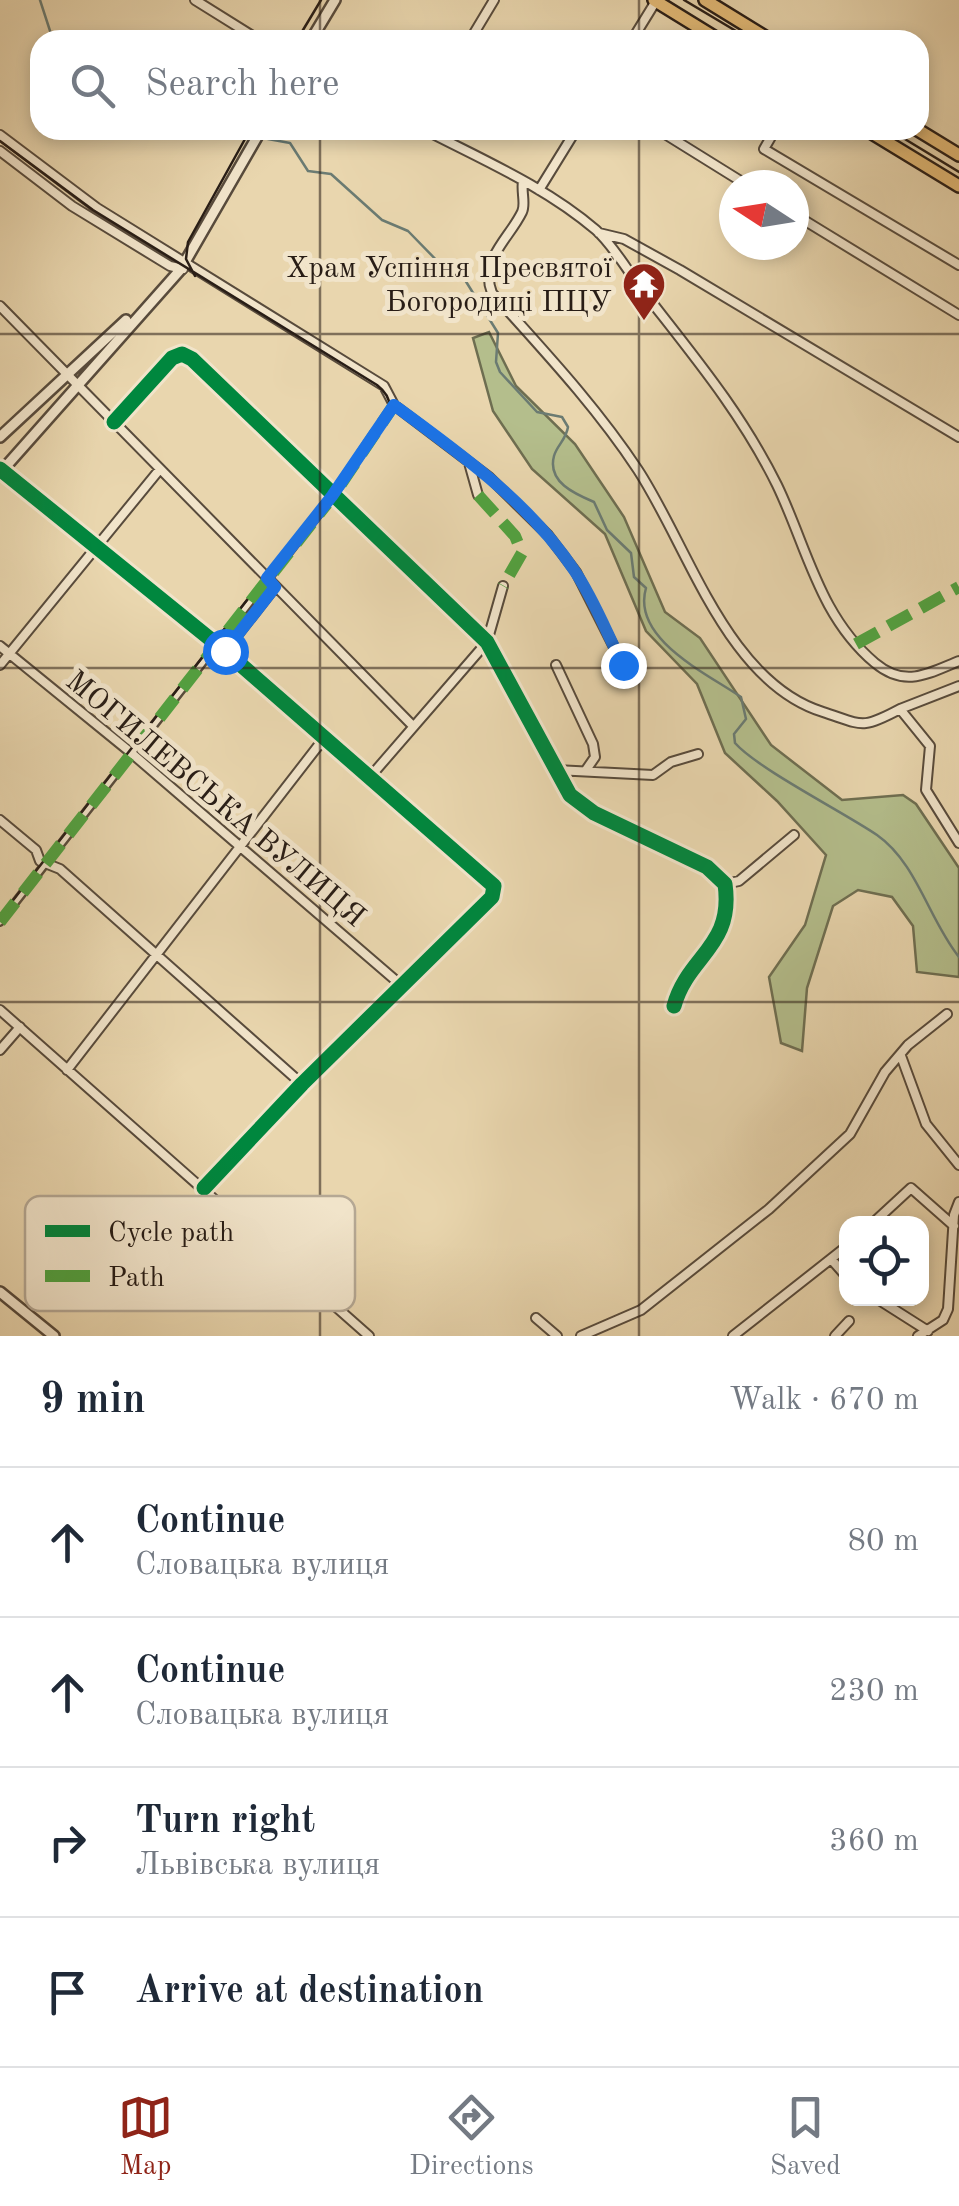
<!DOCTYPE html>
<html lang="en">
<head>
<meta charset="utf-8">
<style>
  :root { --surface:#fff; --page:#f2f2f3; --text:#1f2937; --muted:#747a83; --line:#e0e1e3; --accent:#8f2418 }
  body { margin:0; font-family:"Old Standard TT",serif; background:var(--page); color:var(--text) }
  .controls { position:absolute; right:30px; bottom:30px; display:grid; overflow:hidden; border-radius:20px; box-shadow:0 5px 15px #0003 }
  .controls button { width:90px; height:90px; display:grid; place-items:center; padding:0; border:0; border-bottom:2px solid var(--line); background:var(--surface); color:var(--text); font:50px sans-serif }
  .compass { position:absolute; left:719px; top:170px; width:90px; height:90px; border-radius:50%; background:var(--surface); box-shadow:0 5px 15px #0003; rotate:282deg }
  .stop { position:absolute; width:30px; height:30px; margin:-22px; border:8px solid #1a73e8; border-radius:50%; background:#fff }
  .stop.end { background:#1a73e8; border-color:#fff; box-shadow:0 2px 10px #0008 }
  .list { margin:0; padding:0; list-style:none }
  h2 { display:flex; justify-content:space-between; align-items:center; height:130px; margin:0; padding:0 40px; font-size:42px }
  h2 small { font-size:32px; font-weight:400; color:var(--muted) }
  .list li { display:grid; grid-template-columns:65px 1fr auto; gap:30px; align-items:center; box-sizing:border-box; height:150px; padding:0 40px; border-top:2px solid var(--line) }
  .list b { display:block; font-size:38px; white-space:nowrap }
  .list p { margin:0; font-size:32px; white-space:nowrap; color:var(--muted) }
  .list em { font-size:32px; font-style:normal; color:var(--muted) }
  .icon { flex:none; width:55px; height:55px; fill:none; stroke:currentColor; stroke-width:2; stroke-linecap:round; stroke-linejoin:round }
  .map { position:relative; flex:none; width:959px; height:1336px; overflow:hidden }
  .search { position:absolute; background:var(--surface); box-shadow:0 5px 15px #0003; left:30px; right:30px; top:30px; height:110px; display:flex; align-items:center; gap:25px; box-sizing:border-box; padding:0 35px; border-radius:30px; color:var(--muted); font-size:38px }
  .sheet { height:730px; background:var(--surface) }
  nav { display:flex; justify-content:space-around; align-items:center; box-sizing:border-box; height:140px; border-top:2px solid var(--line); background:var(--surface); font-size:28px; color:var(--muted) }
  nav a { display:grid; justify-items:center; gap:5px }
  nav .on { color:var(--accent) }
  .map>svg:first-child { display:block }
  .green { fill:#b4be8c; stroke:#6e6e51; stroke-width:2.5 }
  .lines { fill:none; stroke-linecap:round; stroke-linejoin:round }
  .stream { stroke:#6b7b72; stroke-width:2.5 }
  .pedestrian-casing { stroke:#584b3c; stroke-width:10 }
  .minor-casing { stroke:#584b3c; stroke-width:12 }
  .tertiary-casing { stroke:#584b3c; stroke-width:14 }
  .primary-casing { stroke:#281d16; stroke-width:16 }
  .pedestrian { stroke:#f1e4ca; stroke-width:5 }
  .minor { stroke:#f1e4ca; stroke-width:8 }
  .tertiary { stroke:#f1e4ca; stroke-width:9 }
  .primary { stroke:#e4bb77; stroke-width:11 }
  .tram { stroke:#281d16; stroke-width:2.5 }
  .quiet { stroke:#51a240; stroke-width:12; stroke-dasharray:25 12; stroke-linecap:butt }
  .cycleway-casing { stroke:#f1e4ca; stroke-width:21 }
  .cycleway { stroke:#00873e; stroke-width:15 }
  .route { stroke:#1a73e8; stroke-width:12 }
  .grid { fill:none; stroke:#281d16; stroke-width:2.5; stroke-opacity:0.55 }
  .labels { text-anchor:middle; stroke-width:10; stroke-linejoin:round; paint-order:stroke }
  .poi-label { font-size:30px; fill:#281d16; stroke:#f1e4ca; text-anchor:end }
  .street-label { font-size:30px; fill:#281d16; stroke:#f1e4ca }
  .key { fill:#f1e4ca; stroke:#b5a894; stroke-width:2.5 }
  .key-label { font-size:28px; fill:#281d16 }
</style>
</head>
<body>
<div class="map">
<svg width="959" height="1336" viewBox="0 0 959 1336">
  <rect width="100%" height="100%" fill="#e9d6ae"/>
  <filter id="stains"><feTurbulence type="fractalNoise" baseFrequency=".002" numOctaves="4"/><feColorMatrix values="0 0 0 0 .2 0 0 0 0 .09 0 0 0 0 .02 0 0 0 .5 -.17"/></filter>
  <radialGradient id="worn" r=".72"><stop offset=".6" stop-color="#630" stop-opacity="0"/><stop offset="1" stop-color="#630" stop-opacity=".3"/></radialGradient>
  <path class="green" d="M 489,332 L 516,386 L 575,444 L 624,517 L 665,612 L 700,638 L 771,745 L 842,800 L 903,795 L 916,804 L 959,868 L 959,977 L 917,972 L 913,926 L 892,897 L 858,890 L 833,906 L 807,988 L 802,1051 L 781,1043 L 769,977 L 805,925 L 826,855 L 777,801 L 725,753 L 697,684 L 646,631 L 605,534 L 532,469 L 493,411 L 473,338 Z"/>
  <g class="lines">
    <path class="stream" d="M 40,0 L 53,40
      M 268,139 L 290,143 L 308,171 L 331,174 L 382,220 L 408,231 L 446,270 L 465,280 L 498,333 L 496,362 L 500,372 L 537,412 L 562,417 L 568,427 C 566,440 557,445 554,456 C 547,482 575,494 594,502 L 607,530 L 631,553 L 634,577 L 646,588 C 631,639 708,674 741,697 L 746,719 L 734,734 L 735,743 C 758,769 845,813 877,835 C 917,863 929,920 959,957"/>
    <g class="pedestrian-casing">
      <path id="pedestrian" d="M 0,922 L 333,496 L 394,405"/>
    </g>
    <g class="minor-casing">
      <path id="minor" d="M 195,0 L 259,40
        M 470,40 L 494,0
        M 632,40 L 656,1
        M 425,130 C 483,160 546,187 596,230 C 614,246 628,272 643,291 C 692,354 741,412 777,485 C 807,547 819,616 875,663 C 905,688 927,674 959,661
        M 775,130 L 764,149 L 959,265
        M 665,134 L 747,185
        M 0,135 L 97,208 L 384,386 L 394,405 L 489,477 L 548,535 L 576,572 L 623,665
        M 0,151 L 72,206 L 170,266 L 183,269
        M 523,181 C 521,192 526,204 522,212 C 509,239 479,260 492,293 C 543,350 595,405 638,470 C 689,548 727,682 823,712 C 863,725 861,730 900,709 L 930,746 L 926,790 L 959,843
        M 539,190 L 576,130
        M 794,214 L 959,315
        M 599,233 L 624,239 L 680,270 L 959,437
        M 0,306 L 413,726
        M 114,422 L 172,358 L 182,354 L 192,359 L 487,642 L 570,795 L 594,813 L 707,867 L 725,884 C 734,947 688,955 674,1006
        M 469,463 L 478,495
        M 0,469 L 225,651 L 494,886 L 492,897 L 302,1084 L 204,1188
        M 0,646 L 129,751 L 401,985
        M 225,651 L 275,587
        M 0,665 L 160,469
        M 556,665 L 593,744 L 595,757 L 586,770
        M 900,709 L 959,686
        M 556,770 L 653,775 L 671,762 L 698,754
        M 370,777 L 487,642 L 503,586
        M 0,820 L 36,850 L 40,861 L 60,869 L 302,1084
        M 725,884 L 739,881 L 794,835
        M 0,1010 L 369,1336
        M 0,1050 L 20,1027
        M 901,1056 L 926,1124 L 959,1165
        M 67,1070 L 325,737
        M 872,1224 L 911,1188 L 954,1226
        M 832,1260 L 846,1276
        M 876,1298 L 928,1331
        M 536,1318 L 557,1336
        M 581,1336 L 641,1310 L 769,1209 L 850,1134 L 885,1072 L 908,1045 L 947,1014
        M 733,1336 L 846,1247
        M 835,1336 L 849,1321
        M 918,1336 L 943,1320 L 948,1309 L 954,1215 L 959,1202"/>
    </g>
    <g class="tertiary-casing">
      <path id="tertiary" d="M 311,40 L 335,0
        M 0,437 L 126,320
        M 0,473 L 181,269 L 261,130
        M 0,1292 L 54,1336"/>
    </g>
    <g class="primary-casing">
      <path id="primary" d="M 654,0 L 719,40
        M 705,0 L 770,40
        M 867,130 L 959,186
        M 918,130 L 959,155"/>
    </g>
    <use href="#pedestrian" class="pedestrian"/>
    <use href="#minor" class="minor"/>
    <use href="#tertiary" class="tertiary"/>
    <use href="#primary" class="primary"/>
    <path class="tram" d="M 684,0 L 751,40
      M 297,40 L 321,0
      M 890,130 L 959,172
      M 0,141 L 93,210 L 377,385 C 396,400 391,414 378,432 L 0,917
      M 195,276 L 186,259 L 188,242 L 250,130"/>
    <path class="quiet" d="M 478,495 L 515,536 L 522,553 L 503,586
      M 856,644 L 959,587
      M 0,922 L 333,496 L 394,405"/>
    <g class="cycleway-casing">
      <path id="cycleway" d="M 114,422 L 172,358 L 182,354 L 192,359 L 487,642 L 570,795 L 594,813 L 707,867 L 725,884 C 734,947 688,955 674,1006
        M 0,469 L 225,651 L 494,886 L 492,897 L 302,1084 L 204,1188"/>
    </g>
    <use href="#cycleway" class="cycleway"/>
  </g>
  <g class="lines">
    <path class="route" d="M 225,651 L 275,587 L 267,578 L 332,496 L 394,405 C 459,453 528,501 574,570 C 594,599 607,634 623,665"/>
  </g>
  <path class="grid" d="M 320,0 L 320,40M 639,0 L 639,40M 320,130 L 320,1336M 639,130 L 639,1336M 0,334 L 959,334M 0,668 L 959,668M 0,1002 L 959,1002"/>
  <defs>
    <g id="temple-pin" transform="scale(2.25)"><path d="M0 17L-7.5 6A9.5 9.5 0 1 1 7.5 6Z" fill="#8f2418" stroke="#f1e4ca"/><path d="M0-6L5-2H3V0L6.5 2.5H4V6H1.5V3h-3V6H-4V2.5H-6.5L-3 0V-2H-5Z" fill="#fff"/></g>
  </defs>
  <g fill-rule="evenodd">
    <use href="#temple-pin" x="644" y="284"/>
  </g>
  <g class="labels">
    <g class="poi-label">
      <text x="612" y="277">Храм Успіння Пресвятої<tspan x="612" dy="34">Богородиці ПЦУ</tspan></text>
    </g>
    <g class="street-label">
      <text transform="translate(216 798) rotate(40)" y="10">МОГИЛЕВСЬКА ВУЛИЦЯ</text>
    </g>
  </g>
  <rect x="25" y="1196" width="330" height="115" rx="15" class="key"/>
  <rect x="45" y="1225" width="45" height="12" fill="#00873e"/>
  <rect x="45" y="1270" width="45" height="12" fill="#51a240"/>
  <g class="key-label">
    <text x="108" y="1241">Cycle path</text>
    <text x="108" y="1286">Path</text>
  </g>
  <rect width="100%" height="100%" filter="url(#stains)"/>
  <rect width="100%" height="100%" fill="url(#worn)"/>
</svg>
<div class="controls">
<button><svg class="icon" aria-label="locate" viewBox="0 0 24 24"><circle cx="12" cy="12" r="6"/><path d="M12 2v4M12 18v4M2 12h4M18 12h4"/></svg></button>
</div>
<svg class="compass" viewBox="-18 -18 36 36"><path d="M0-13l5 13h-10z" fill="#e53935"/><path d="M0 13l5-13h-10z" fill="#747a83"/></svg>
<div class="stop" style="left:225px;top:651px"></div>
<div class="stop end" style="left:623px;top:665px"></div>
<div class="search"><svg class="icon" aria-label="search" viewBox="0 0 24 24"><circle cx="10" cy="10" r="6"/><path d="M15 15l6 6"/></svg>Search here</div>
</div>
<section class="sheet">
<h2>9 min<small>Walk · 670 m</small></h2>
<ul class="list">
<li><svg class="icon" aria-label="ahead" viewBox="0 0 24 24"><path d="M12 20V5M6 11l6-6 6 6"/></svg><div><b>Continue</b><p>Словацька вулиця</p></div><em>80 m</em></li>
<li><svg class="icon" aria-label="ahead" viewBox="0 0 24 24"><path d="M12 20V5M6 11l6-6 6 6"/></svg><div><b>Continue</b><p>Словацька вулиця</p></div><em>230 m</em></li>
<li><svg class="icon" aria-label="right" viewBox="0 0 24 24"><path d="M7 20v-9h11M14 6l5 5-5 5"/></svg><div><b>Turn right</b><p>Львівська вулиця</p></div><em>360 m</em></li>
<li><svg class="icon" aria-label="arrive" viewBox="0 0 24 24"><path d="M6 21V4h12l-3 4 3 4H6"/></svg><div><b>Arrive at destination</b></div></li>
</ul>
</section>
<nav>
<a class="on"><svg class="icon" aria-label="map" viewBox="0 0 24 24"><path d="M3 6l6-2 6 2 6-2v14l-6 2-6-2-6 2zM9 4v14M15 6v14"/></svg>Map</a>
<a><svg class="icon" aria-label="directions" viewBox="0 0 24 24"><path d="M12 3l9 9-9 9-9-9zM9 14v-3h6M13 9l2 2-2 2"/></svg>Directions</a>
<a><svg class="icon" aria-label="saved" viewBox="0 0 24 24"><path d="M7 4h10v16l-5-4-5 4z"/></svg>Saved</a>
</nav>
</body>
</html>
